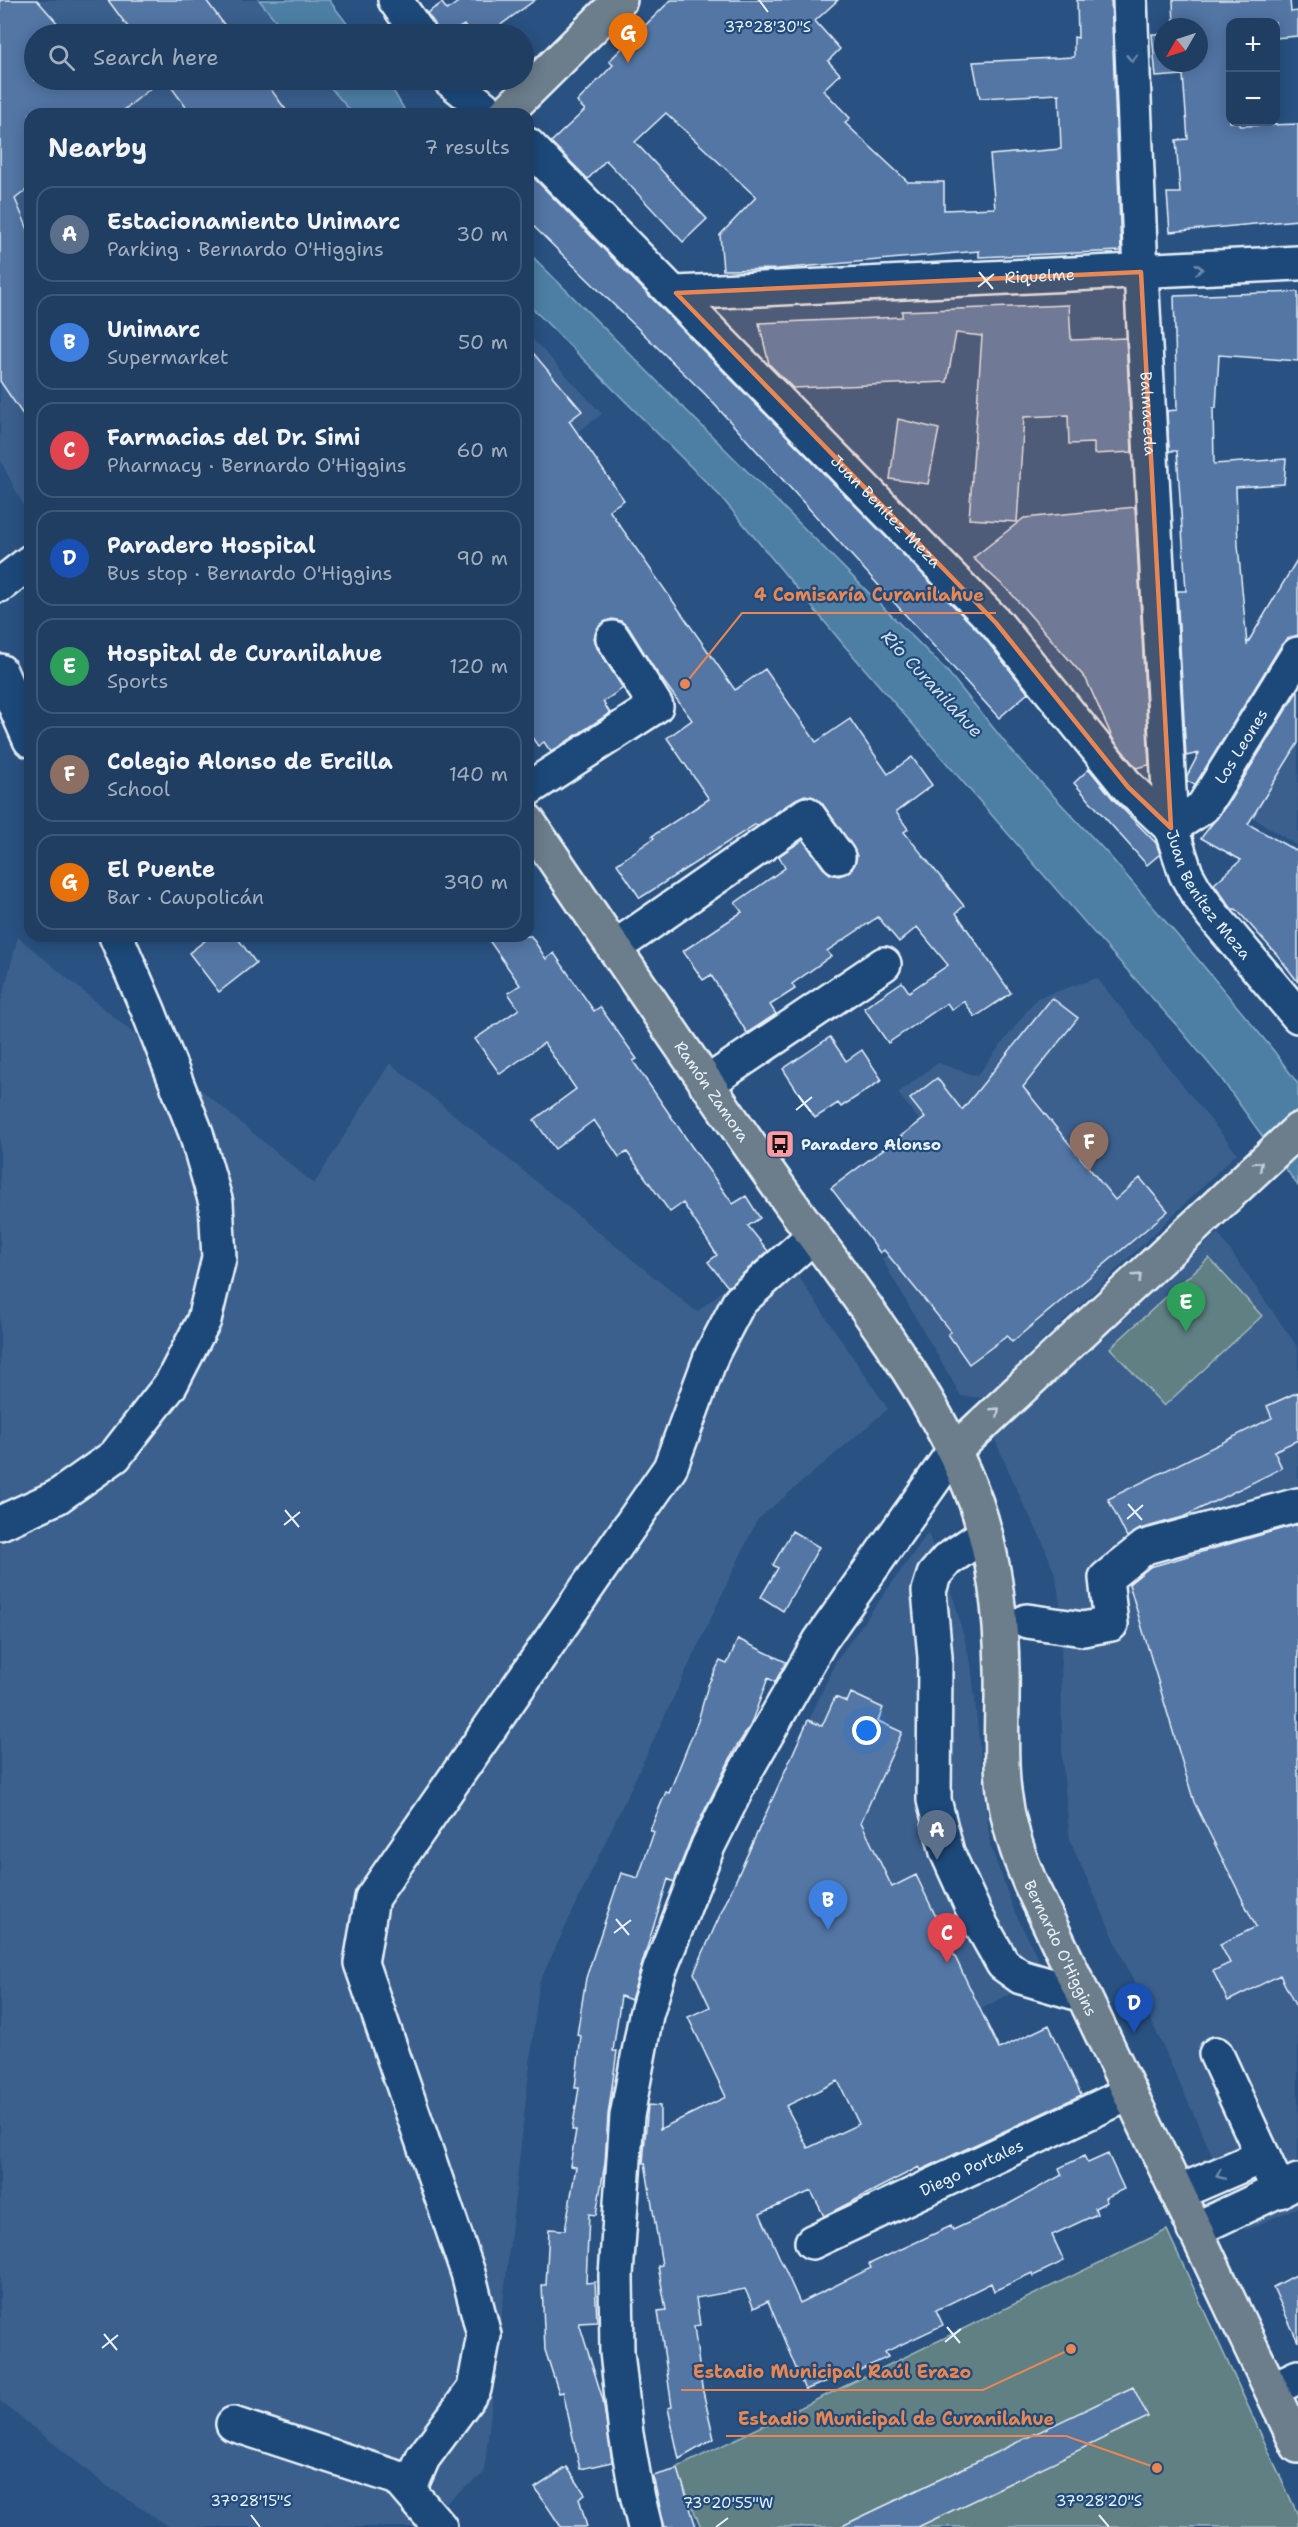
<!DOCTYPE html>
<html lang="en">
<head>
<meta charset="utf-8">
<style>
  :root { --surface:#1f3e62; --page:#2c496b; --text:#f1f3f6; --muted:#a1aebe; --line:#3c5777; --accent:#ff9aa2 }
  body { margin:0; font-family:"Shantell Sans",sans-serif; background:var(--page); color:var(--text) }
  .controls { position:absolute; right:18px; top:18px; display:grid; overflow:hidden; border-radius:12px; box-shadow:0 3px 15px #0003 }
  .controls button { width:54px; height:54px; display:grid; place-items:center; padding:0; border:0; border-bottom:2px solid var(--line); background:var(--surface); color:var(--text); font:30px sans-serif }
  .compass { position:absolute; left:1154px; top:18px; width:54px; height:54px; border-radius:50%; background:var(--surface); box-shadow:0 3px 15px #0003; rotate:231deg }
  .you { position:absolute; left:867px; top:1731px; width:21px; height:21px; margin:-15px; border:4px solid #fff; border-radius:50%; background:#1a73e8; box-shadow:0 0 0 9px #1a73e833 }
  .badge { display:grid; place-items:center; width:39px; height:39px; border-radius:50%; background:var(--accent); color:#fff; font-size:20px; font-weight:700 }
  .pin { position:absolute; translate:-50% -50px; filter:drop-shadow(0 2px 3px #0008) }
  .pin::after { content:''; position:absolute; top:32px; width:21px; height:18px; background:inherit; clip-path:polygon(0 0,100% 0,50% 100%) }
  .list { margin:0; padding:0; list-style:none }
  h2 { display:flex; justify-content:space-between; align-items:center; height:78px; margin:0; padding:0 24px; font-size:26px }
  h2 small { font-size:20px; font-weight:400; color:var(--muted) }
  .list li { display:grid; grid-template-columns:39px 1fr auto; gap:18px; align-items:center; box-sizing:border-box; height:96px; margin:0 12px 12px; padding:0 12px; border:2px solid var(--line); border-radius:18px }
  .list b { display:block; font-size:22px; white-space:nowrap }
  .list p { margin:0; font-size:20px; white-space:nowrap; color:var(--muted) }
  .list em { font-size:20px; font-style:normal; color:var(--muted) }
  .icon { flex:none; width:33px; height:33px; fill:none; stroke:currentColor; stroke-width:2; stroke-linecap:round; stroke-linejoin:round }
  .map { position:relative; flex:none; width:1298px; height:2527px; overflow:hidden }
  .search { position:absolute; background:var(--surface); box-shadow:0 3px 15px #0003; left:24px; top:24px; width:510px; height:66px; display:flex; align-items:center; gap:15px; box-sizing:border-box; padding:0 21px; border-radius:33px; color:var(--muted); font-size:22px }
  .panel { position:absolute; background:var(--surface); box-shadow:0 3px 15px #0003; left:24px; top:108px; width:510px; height:834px; border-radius:18px }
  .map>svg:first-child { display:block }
  .built { fill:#3a608e }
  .green { fill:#608084; stroke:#a4b8be; stroke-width:1.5 }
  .water { fill:#4e7fa5; stroke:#8cadc6; stroke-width:1.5 }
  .building { fill:#5376a5; stroke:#e8f1f8; stroke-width:1.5; fill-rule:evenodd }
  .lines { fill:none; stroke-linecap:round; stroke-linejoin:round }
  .minor-casing { stroke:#e8f1f8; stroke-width:38 }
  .major-casing { stroke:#e8f1f8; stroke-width:38 }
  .minor { stroke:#1f4a7a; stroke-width:33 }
  .major { stroke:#6c7d8b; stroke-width:33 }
  .oneway { stroke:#6f8dac }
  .oneway2 { stroke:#c3ced7 }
  .marked { fill:#e88753; fill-opacity:0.2; stroke:#e88753; stroke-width:4.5; stroke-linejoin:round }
  .ticks { fill:none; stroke:#e8f1f8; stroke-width:2 }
  .labels { text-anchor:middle; stroke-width:4.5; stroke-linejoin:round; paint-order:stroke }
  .street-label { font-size:16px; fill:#e8f1f8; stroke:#1f4a7a }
  .poi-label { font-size:16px; font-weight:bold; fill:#e8f1f8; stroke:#1f4a7a; text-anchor:start }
  .water-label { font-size:18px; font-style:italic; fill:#d1e0ec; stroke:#1f4a7a }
  .ticks-label { font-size:15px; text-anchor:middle; fill:#e8f1f8; stroke:#1f4a7a; stroke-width:4.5; stroke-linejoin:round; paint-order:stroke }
  .leader { fill:none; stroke:#e88753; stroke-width:2 }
  .callout-dot { fill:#e88753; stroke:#1f4a7a; stroke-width:2 }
  .callout-label { font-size:18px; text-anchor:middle; font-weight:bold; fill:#e88753; stroke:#1f4a7a; stroke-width:4.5; stroke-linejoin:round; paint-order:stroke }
</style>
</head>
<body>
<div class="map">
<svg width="1298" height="2527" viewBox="0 0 1298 2527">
  <rect width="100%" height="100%" fill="#295282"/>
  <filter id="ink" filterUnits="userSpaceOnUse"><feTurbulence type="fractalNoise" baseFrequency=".0167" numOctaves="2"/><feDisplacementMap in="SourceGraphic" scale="12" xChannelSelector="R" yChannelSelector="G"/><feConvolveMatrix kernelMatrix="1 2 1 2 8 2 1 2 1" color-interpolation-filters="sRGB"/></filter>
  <g filter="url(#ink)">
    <path class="built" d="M 0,0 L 259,0 L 287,34 L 34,34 L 34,80 L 324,80 L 353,114 L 30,114 L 30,519 L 0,459 Z
      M 528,334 L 602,414 L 528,469 Z
      M 1298,674 L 1298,846 L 1222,798 Z
      M 18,937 L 314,1184 L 390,1063 L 697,1312 L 777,1245 L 888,1409 L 757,1520 L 539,1983 L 484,2473 L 415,2527 L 170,2527 L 107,2486 L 0,2401 L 0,1006 Z
      M 1097,978 L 1237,1153 L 984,1398 L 961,1396 L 882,1259 L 975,1191 L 898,1093 L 938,1063 L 977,1076 L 1037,998 Z
      M 1218,1233 L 1298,1348 L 1298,2207 L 1246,2230 L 1070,1841 L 1062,1758 L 1061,1611 L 1056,1577 L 1042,1540 L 1023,1503 L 991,1431 Z
      M 928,1533 L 954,1600 L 971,1664 L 990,1845 L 1015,1913 L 1047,1976 L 741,2127 L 688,2017 L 710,2007 L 694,1973 L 836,1661 Z"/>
    <path class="green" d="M 1209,1258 L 1262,1316 L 1164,1406 L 1110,1348 Z
      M 1167,2230 L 1298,2515 L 1298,2527 L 701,2527 L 676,2468 Z"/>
    <path class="water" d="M 259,0 L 329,0 L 355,34 L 287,34 Z
      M 324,80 L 387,80 L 407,114 L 353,114 Z
      M 528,252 L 947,671 L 1017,757 L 1108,854 L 1201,963 L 1274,1051 L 1298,1084 L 1298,1186 L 1220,1077 L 1179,1028 L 1095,934 L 843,644 L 721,497 L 528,304 Z"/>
    <path class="building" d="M 0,0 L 37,0 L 67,34 L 34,34 L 34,80 L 161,80 L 119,114 L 30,114 L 30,187 L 15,199 L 30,234 L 30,425 L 0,381 Z
      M 108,0 L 206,0 L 231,34 L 133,34 Z
      M 461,0 L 535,0 L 488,34 L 470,34 L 464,25 L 459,28 L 463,34 L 437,34 L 435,24 L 427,13 L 442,3 L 447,10 Z
      M 671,0 L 838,0 L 815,21 L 840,49 L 828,61 L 840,74 L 823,90 L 850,118 L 845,123 L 908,182 L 944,182 L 944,210 L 995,208 L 990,155 L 1061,149 L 1059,94 L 980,98 L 973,62 L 1074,57 L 1074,37 L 1078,38 L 1077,0 L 1111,0 L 1121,251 L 979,257 L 979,251 L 778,269 L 723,270 L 720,235 L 756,197 L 666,113 L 635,142 L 707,219 L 683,242 L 606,160 L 588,179 L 551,142 L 585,110 L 577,102 L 613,65 L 609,61 Z
      M 1173,0 L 1290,0 L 1291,12 L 1298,11 L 1298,36 L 1275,38 L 1275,22 L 1230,22 L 1230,122 L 1240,122 L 1240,126 L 1298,124 L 1298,220 L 1170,232 L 1167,193 L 1180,193 L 1176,140 L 1188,139 L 1183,75 L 1156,77 L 1152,34 L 1163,34 L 1163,63 L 1199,63 L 1199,27 L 1174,27 Z
      M 166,80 L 264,80 L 289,114 L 191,114 Z
      M 528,172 L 982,635 L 1028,693 L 999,718 L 705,394 L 528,221 Z
      M 1298,292 L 1298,361 L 1219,355 L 1216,408 L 1213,408 L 1214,464 L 1286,459 L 1284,484 L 1236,487 L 1238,545 L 1247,644 L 1298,558 L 1298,635 L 1289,638 L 1282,644 L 1195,785 L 1187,781 L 1187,776 L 1199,753 L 1186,756 L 1177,591 L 1186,591 L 1177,451 L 1169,451 L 1167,411 L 1177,410 L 1174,296 Z
      M 1069,305 L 1071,340 L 1126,338 L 1132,452 L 1094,454 L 1094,443 L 1069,444 L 1068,415 L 1024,417 L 1017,522 L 969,519 L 982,336 L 956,333 L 947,382 L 793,388 L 769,364 L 759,323 L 902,317 L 902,311 Z
      M 528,347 L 582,411 L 569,421 L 624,500 L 609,510 L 735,690 L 765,669 L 816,742 L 850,719 L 888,774 L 912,757 L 932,785 L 896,812 L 908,829 L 904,832 L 964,906 L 956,913 L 1011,993 L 975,1017 L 964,1001 L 952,1010 L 947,1003 L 888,1043 L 864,1008 L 902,982 L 909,992 L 948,965 L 917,927 L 899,942 L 878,917 L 827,951 L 831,956 L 792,984 L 795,989 L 770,1005 L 776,1014 L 747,1033 L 711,975 L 703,980 L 683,951 L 742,912 L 735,903 L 785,868 L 779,856 L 803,840 L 823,868 L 830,874 L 839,876 L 849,872 L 855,864 L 857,856 L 853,847 L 822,803 L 814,797 L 805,795 L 796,799 L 757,826 L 756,824 L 640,898 L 617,864 L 654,838 L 652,836 L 709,799 L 667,738 L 692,720 L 653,667 L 629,628 L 621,621 L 612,619 L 604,622 L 597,629 L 594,638 L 597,648 L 623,688 L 603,702 L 610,713 L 551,752 L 544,742 L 538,746 L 528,732 Z
      M 898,419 L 939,429 L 928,484 L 890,479 Z
      M 1135,507 L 1149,765 L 1136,768 L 1113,739 L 1086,679 L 1009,591 L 973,558 L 1024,518 Z
      M 1298,690 L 1298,743 L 1248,824 L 1298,852 L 1298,982 L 1278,956 L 1236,909 L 1232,909 L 1214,884 L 1241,860 L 1201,838 L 1229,802 Z
      M 1089,769 L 1113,799 L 1156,843 L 1160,854 L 1147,865 L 1074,783 Z
      M 211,936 L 236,936 L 256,963 L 219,992 L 189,953 Z
      M 486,936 L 531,936 L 546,959 L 554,953 L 594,1011 L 600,1007 L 637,1059 L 633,1061 L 692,1147 L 733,1204 L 746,1196 L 760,1218 L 748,1226 L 768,1251 L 728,1287 L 708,1262 L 717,1255 L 683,1203 L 670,1212 L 627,1152 L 619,1157 L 594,1120 L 555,1149 L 534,1120 L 576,1089 L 544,1043 L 500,1074 L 475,1039 L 519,1009 L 508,993 L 520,985 Z
      M 1052,998 L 1078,1018 L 1023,1087 L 1115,1200 L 1140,1178 L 1168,1211 L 1012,1342 L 1007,1336 L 969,1364 L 948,1334 L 951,1332 L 884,1250 L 880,1253 L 831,1188 L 925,1118 L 910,1099 L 937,1078 L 962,1110 Z
      M 830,1037 L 846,1061 L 862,1050 L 882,1080 L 841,1107 L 838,1103 L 815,1118 L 783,1069 Z
      M 1298,1392 L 1298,1440 L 1274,1451 L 1282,1468 L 1183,1517 L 1140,1529 L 1127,1537 L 1108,1499 L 1272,1418 L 1267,1406 Z
      M 1298,1524 L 1298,2011 L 1280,1975 L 1228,2001 L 1213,1971 L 1230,1963 L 1220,1944 L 1256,1927 L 1194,1802 L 1129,1584 L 1150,1567 Z
      M 792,1531 L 819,1547 L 783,1611 L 761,1597 L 778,1568 L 773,1565 Z
      M 738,1639 L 786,1662 L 775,1682 L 768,1678 L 750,1726 L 735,1749 L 691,1838 L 674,1882 L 668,1879 L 631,2000 L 621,1996 L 613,2051 L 617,2051 L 608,2115 L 605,2163 L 596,2215 L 589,2214 L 586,2283 L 595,2282 L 597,2322 L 579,2323 L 603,2400 L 612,2462 L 580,2469 L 563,2392 L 559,2393 L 545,2350 L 542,2285 L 546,2285 L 549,2229 L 565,2230 L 576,2167 L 570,2166 L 576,2130 L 572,2130 L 579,2088 L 575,2088 L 581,2036 L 577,2035 L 586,1978 L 621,1873 L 638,1878 L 654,1832 L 650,1830 L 666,1792 L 669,1793 L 698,1721 L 708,1685 L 720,1661 L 727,1664 Z
      M 851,1693 L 883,1708 L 878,1721 L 902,1732 L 861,1822 L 892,1887 L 916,1875 L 999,2049 L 1049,2025 L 1081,2095 L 921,2170 L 919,2167 L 824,2216 L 811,2191 L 760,2214 L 800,2303 L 871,2268 L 869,2264 L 951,2226 L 953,2230 L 1007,2205 L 1062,2175 L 1059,2168 L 1084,2156 L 1088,2163 L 1108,2154 L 1124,2189 L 1105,2198 L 1107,2202 L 1095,2208 L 1097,2214 L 1052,2235 L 1064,2261 L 1033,2276 L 1032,2273 L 994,2291 L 991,2283 L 936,2310 L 943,2325 L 885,2352 L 888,2357 L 858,2371 L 857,2369 L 805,2390 L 768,2301 L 754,2308 L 745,2289 L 696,2298 L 700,2325 L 694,2326 L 702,2387 L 714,2439 L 679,2459 L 668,2408 L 672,2407 L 658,2311 L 666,2310 L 658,2266 L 662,2265 L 645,2163 L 643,2163 L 648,2105 L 660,2106 L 660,2129 L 726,2097 L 688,2017 L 710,2007 L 694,1973 L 808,1720 L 822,1726 L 835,1697 L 847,1702 ZM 838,2081 L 859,2124 L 808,2148 L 786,2106 Z
      M 1298,2274 L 1298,2342 L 1273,2287 Z
      M 1133,2387 L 1148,2417 L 918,2527 L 840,2527 Z
      M 567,2467 L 585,2494 L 579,2498 L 587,2527 L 561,2527 L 535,2488 Z
      M 678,2469 L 696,2527 L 665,2527 L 662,2516 L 653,2476 Z"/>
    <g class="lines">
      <g class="minor-casing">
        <g id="minor">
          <path d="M 395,0 L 419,34"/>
          <path id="s1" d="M 1130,0 L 1141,272 L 1171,828"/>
          <path d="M 450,80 L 492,114"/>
          <path id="s2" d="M 528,145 L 996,623 L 1128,787 L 1171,828 L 1186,874 L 1195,890 L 1211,913 L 1298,1016"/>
          <path id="s3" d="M 676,293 L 1298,263"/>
          <path d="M 0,585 L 30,562"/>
          <path d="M 0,671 L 30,740"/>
          <path d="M 528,789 L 656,706 L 613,638"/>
          <path id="s4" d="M 1171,828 L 1203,807 L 1298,654"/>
          <path d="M 614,948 L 807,814 L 838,857"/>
          <path d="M 706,1084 L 884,964"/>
          <path d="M 0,1523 L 57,1497 L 115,1456 L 171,1384 L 204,1320 L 219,1258 L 216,1203 L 196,1133 L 148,1010 L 116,936"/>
          <path d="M 985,1534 L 947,1560 L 934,1575 L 929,1591 L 935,1657 L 934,1800 L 947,1852 L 975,1914 L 1003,1964 L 1021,1977 L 1083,1995"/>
          <path d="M 1027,1621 L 1083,1629 L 1111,1624 L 1106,1578 L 1145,1547 L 1298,1505"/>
          <path d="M 1216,2054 L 1279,2191"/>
          <path d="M 1177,2193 L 1263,2156"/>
          <path d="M 1194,2230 L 1298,2181"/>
          <path id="s5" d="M 812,2242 L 1130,2093"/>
          <path d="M 1272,2389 L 1298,2377"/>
          <path d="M 233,2424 L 398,2478 L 440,2527"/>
          <path d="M 409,2490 L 423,2458 L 474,2389 L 484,2335 L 468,2273 L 361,1963 L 372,1898 L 670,1468 L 712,1354 L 739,1302 L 813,1236"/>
          <path d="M 645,2527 L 636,2490 L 626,2434 L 617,2352 L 616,2275 L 627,2116 L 646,2015 L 660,1969 L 708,1846 L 745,1772 L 820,1641 L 954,1451"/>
        </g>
      </g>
      <g class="major-casing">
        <g id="major">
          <path d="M 505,114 L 620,0"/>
          <path id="s6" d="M 528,821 C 611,943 693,1065 778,1186 C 846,1282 936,1391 976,1503 C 994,1555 1001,1615 1002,1670 C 1003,1710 999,1751 1004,1791 C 1008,1823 1017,1853 1030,1883 L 1298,2446"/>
          <path d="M 954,1451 L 1298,1130"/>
        </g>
      </g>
      <use href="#minor" class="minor"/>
      <use href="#major" class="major"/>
    </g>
    <defs><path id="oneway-chevron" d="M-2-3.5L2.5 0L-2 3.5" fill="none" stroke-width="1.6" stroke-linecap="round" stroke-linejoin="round" transform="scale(1.5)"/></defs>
    <g class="oneway">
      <use href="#oneway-chevron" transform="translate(1132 58) rotate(88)"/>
      <use href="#oneway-chevron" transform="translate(1199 269) rotate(-3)"/>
      <use href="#oneway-chevron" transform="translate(1220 2175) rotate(157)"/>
    </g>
    <g class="oneway2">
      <use href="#oneway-chevron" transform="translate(1259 1165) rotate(-42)"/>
      <use href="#oneway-chevron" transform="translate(1138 1277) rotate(-43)"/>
      <use href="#oneway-chevron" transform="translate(996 1411) rotate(-43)"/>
    </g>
  </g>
  <path class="marked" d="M 1141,272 L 1171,828 L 1128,787 L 996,623 L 676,293 Z"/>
  <path class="ticks" d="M 759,0 L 768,12M 979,272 L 993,289M 978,287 L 994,274M 798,1095 L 811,1112M 796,1110 L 812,1097M 1128,1504 L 1142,1520M 285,1510 L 299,1527M 1127,1519 L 1143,1505M 284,1525 L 300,1512M 616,1919 L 629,1935M 614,1933 L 631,1920M 947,2327 L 960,2343M 104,2334 L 117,2350M 945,2342 L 961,2329M 102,2348 L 118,2335M 251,2515 L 260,2527M 1099,2515 L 1109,2527M 716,2527 L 728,2518"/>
  <defs>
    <g id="bus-square" transform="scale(1.5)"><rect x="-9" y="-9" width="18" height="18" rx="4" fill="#ff9aa2" stroke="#1f4a7a"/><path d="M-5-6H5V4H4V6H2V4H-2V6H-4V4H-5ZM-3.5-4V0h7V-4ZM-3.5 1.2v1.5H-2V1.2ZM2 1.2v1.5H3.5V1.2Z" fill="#111"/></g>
  </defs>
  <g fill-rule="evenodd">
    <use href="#bus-square" x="780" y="1144"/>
  </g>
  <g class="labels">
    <g class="street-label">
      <text dy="6" stroke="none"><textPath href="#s3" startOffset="364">Riquelme</textPath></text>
      <text dy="6" stroke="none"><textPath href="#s1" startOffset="414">Balmaceda</textPath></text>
      <text dy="6" stroke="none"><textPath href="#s2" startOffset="512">Juan Benítez Meza</textPath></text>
      <text dy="6" stroke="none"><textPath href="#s4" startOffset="110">Los Leones</textPath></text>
      <text dy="6" stroke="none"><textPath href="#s2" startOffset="1016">Juan Benítez Meza</textPath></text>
      <text dy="6" stroke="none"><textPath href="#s6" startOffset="327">Ramón Zamora</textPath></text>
      <text dy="6" stroke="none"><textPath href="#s6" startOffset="1276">Bernardo O'Higgins</textPath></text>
      <text dy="6" stroke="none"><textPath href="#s5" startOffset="176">Diego Portales</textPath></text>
    </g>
    <g class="poi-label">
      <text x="801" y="1150">Paradero Alonso</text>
    </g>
    <g class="water-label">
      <text transform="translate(932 684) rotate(47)" y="6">Río Curanilahue</text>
    </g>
  </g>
  <g class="ticks-label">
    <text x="768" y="32">37°28'30"S</text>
    <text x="251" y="2506">37°28'15"S</text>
    <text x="1099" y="2506">37°28'20"S</text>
    <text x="728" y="2508">73°20'55"W</text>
  </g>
  <path class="leader" d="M685 684L742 613H996M1071 2349L983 2390H681M1157 2468L1066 2436H726"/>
  <g class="callout-dot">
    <circle cx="685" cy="684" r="6"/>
    <circle cx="1071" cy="2349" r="6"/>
    <circle cx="1157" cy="2468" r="6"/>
  </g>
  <g class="callout-label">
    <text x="869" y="601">4 Comisaría Curanilahue</text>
    <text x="832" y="2378">Estadio Municipal Raúl Erazo</text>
    <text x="896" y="2425">Estadio Municipal de Curanilahue</text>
  </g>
</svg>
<div class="controls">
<button>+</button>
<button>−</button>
</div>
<svg class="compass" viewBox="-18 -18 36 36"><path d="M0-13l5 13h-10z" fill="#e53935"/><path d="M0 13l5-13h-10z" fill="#a1aebe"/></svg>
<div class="you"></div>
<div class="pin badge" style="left:937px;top:1860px;background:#5c6f8a">A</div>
<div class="pin badge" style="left:828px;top:1930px;background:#3f7fe0">B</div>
<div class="pin badge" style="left:947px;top:1963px;background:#e0444e">C</div>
<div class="pin badge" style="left:1134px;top:2033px;background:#1a4fb4">D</div>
<div class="pin badge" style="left:1186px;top:1332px;background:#2e9e5b">E</div>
<div class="pin badge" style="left:1089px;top:1172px;background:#8d6e63">F</div>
<div class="pin badge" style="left:628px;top:63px;background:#e8710a">G</div>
<div class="search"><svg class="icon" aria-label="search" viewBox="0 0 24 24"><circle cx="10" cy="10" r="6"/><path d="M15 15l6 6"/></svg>Search here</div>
<section class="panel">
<h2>Nearby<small>7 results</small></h2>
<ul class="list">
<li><span class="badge" style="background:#5c6f8a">A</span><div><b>Estacionamiento Unimarc</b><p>Parking · Bernardo O'Higgins</p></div><em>30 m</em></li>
<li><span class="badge" style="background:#3f7fe0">B</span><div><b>Unimarc</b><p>Supermarket</p></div><em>50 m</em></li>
<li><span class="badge" style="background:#e0444e">C</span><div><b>Farmacias del Dr. Simi</b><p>Pharmacy · Bernardo O'Higgins</p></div><em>60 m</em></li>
<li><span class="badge" style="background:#1a4fb4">D</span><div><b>Paradero Hospital</b><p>Bus stop · Bernardo O'Higgins</p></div><em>90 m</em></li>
<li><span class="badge" style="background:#2e9e5b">E</span><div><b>Hospital de Curanilahue</b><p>Sports</p></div><em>120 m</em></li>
<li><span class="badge" style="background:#8d6e63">F</span><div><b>Colegio Alonso de Ercilla</b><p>School</p></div><em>140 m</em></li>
<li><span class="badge" style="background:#e8710a">G</span><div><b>El Puente</b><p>Bar · Caupolicán</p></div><em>390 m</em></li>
</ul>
</section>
</div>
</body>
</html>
